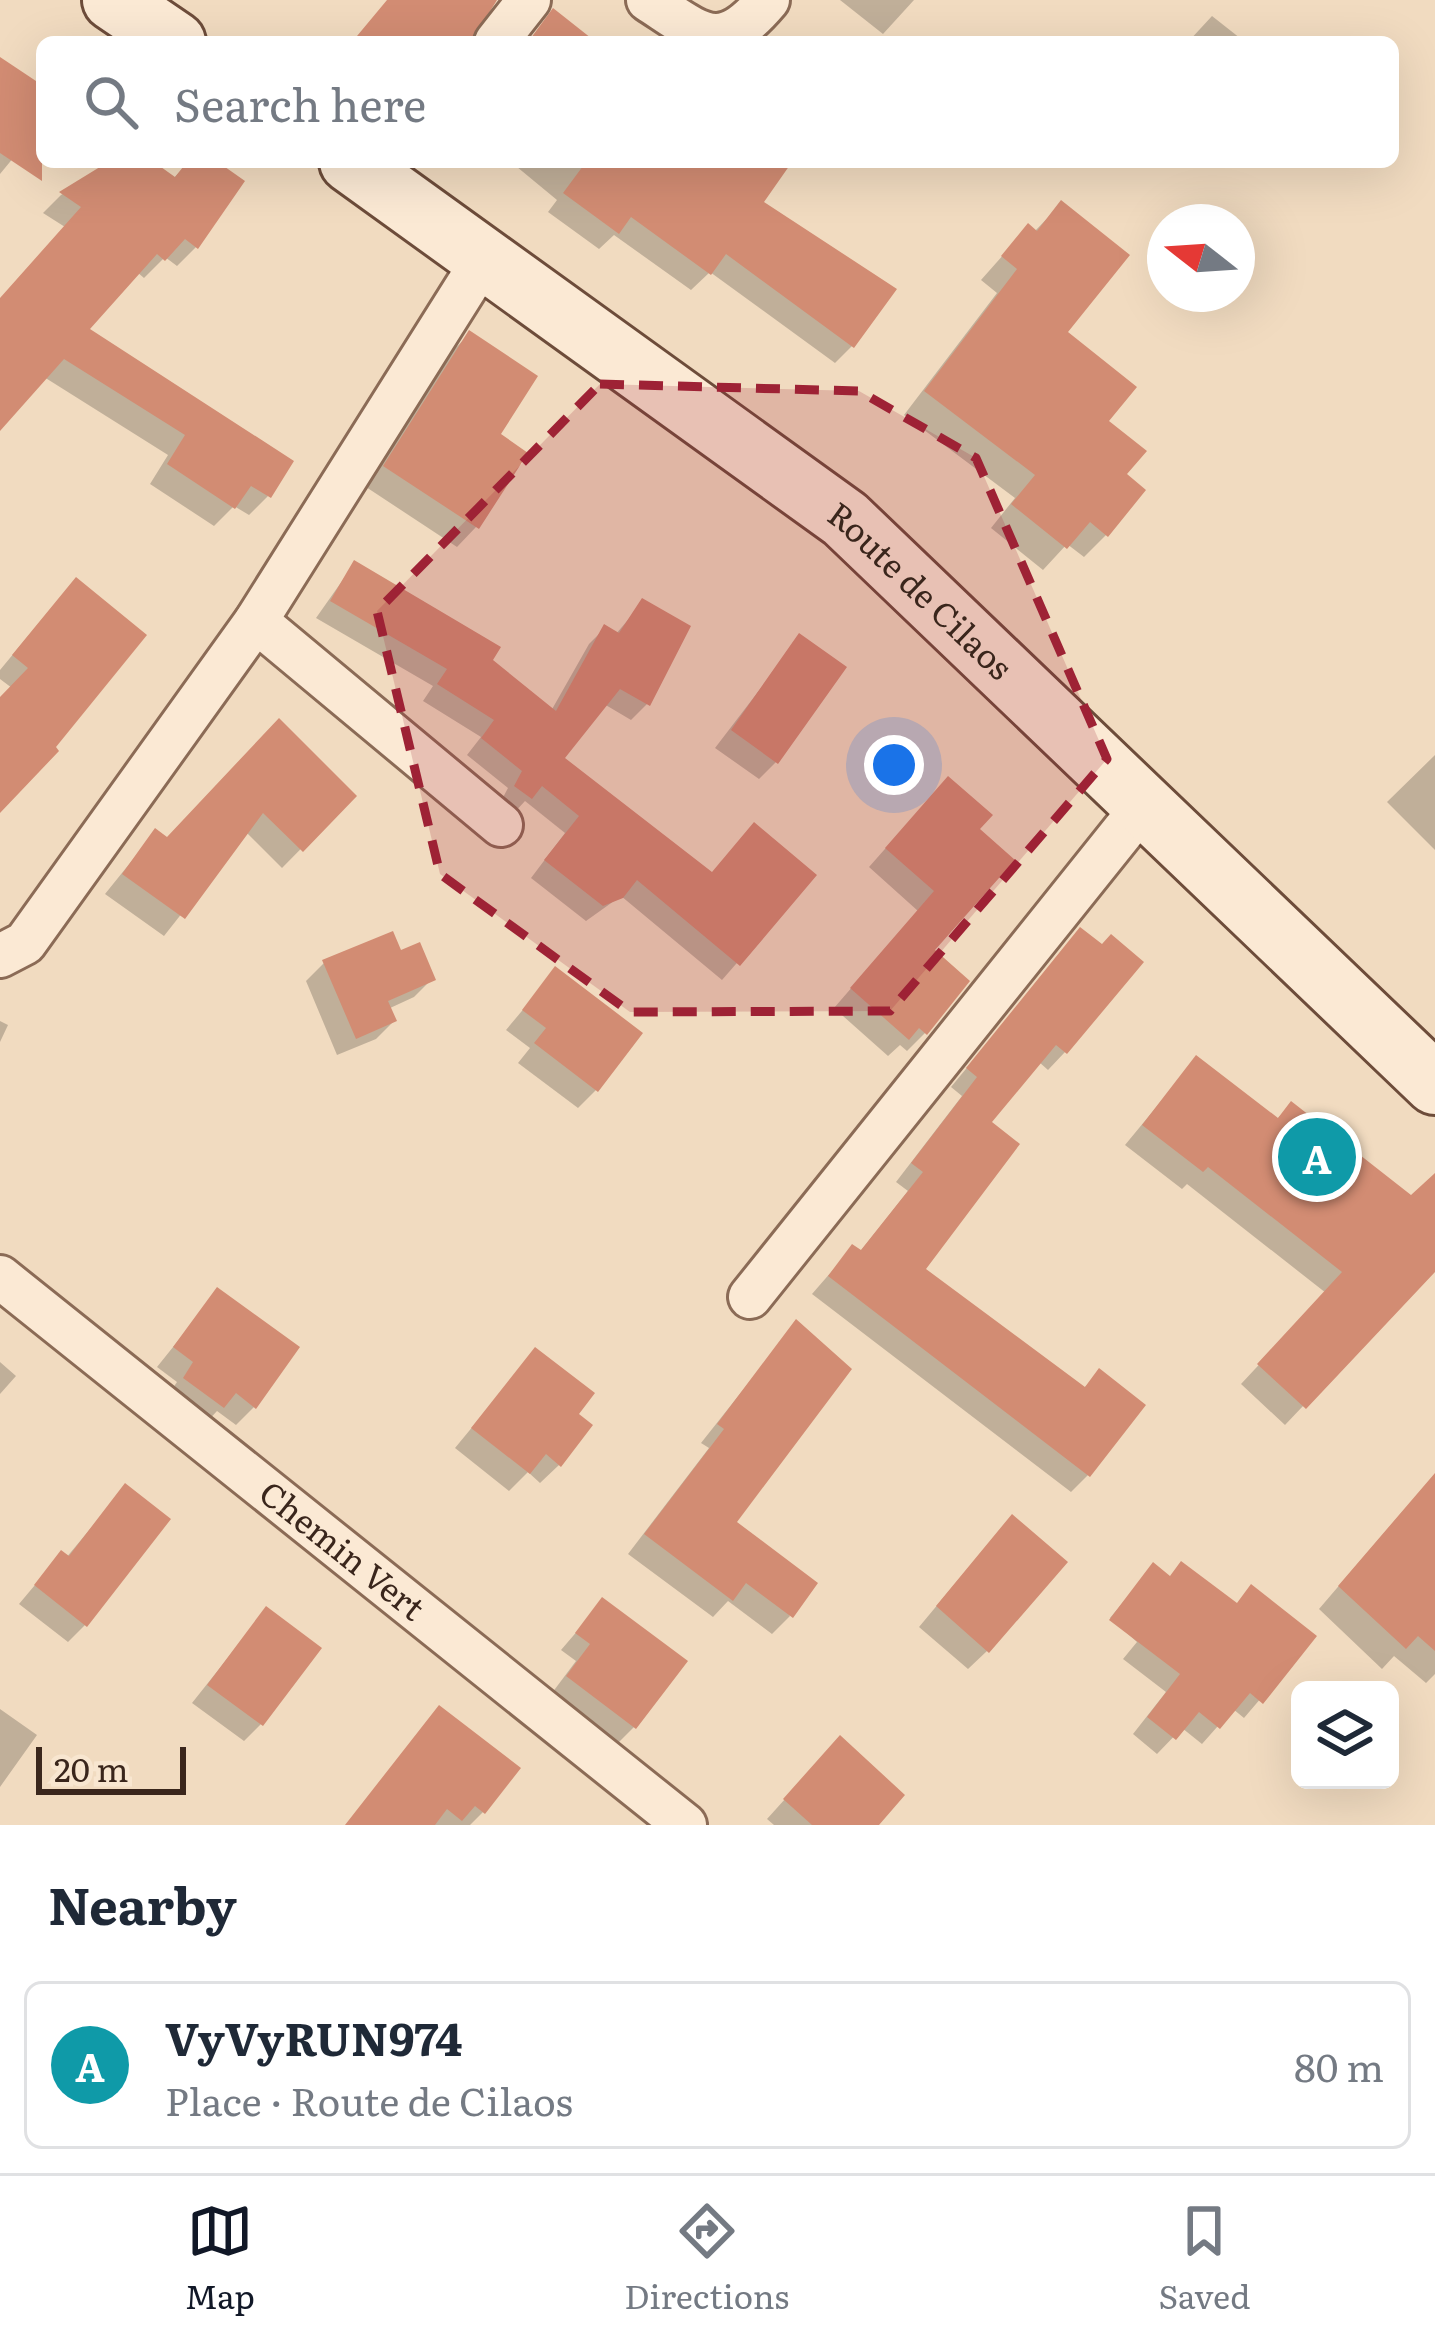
<!DOCTYPE html>
<html lang="en">
<head>
<meta charset="utf-8">
<style>
  :root { --surface:#fff; --page:#f2f2f3; --text:#1f2937; --muted:#747a83; --line:#e0e1e3; --accent:#111827 }
  body { margin:0; font-family:Literata,serif; background:var(--page); color:var(--text) }
  .controls { position:absolute; right:36px; bottom:36px; display:grid; overflow:hidden; border-radius:18px; box-shadow:0 12px 48px #0002 }
  .controls button { width:108px; height:108px; display:grid; place-items:center; padding:0; border:0; border-bottom:3px solid var(--line); background:var(--surface); color:var(--text); font:60px sans-serif }
  .compass { position:absolute; left:1147px; top:204px; width:108px; height:108px; border-radius:50%; background:var(--surface); box-shadow:0 12px 48px #0002; rotate:287deg }
  .scale { position:absolute; left:36px; bottom:30px; width:150px; box-sizing:border-box; padding-left:12px; border:6px solid #3a261c; border-top:0; font-size:33px; line-height:42px; white-space:nowrap; color:#3a261c; -webkit-text-stroke:9px #f8e6d0; paint-order:stroke }
  .you { position:absolute; left:894px; top:765px; width:42px; height:42px; margin:-30px; border:9px solid #fff; border-radius:50%; background:#1a73e8; box-shadow:0 0 0 18px #1a73e833 }
  .badge { display:grid; place-items:center; width:78px; height:78px; border-radius:50%; background:var(--accent); color:#fff; font-size:39px; font-weight:700 }
  .pin { position:absolute; translate:-50% -50%; border:6px solid #fff; box-shadow:0 3px 12px #0006 }
  .list { margin:0; padding:0; list-style:none }
  h2 { display:flex; justify-content:space-between; align-items:center; height:156px; margin:0; padding:0 48px; font-size:51px }
  h2 small { font-size:39px; font-weight:400; color:var(--muted) }
  .list li { display:grid; grid-template-columns:78px 1fr auto; gap:36px; align-items:center; box-sizing:border-box; height:168px; margin:0 24px 24px; padding:0 24px; border:3px solid var(--line); border-radius:18px }
  .list b { display:block; font-size:45px; white-space:nowrap }
  .list p { margin:0; font-size:39px; white-space:nowrap; color:var(--muted) }
  .list em { font-size:39px; font-style:normal; color:var(--muted) }
  .icon { flex:none; width:66px; height:66px; fill:none; stroke:currentColor; stroke-width:2; stroke-linecap:round; stroke-linejoin:round }
  .map { position:relative; flex:none; width:1435px; height:1825px; overflow:hidden }
  .search { position:absolute; background:var(--surface); box-shadow:0 12px 48px #0002; left:36px; right:36px; top:36px; height:132px; display:flex; align-items:center; gap:30px; box-sizing:border-box; padding:0 42px; border-radius:18px; color:var(--muted); font-size:45px }
  .sheet { height:348px; background:var(--surface) }
  nav { display:flex; justify-content:space-around; align-items:center; box-sizing:border-box; height:168px; border-top:3px solid var(--line); background:var(--surface); font-size:33px; color:var(--muted) }
  nav a { display:grid; justify-items:center; gap:6px }
  nav .on { color:var(--accent) }
  .map>svg:first-child { display:block }
  .shadow { fill:#0003 }
  .building { fill:#d28c73 }
  .lines { fill:none; stroke-linecap:round; stroke-linejoin:round }
  .street-casing { stroke:#8b6b56; stroke-width:48 }
  .secondary-casing { stroke:#6d4c3a; stroke-width:66 }
  .street { stroke:#fbe9d4; stroke-width:42 }
  .secondary { stroke:#fbe9d4; stroke-width:60 }
  .marked { fill:#9e2235; fill-opacity:0.2; stroke:#9e2235; stroke-width:9; stroke-dasharray:24 15; stroke-linejoin:round }
  .labels { text-anchor:middle; stroke-width:12; stroke-linejoin:round; paint-order:stroke }
  .street-label { font-size:33px; fill:#3a261c; stroke:#f8e6d0 }
</style>
</head>
<body>
<div class="map">
<svg width="1435" height="1825" viewBox="0 0 1435 1825">
  <rect width="100%" height="100%" fill="#f1dbc0"/>
  <path class="shadow" d="M 840,0 L 914,0 L 883,34 Z
    M 1212,16 L 1245,42 L 1188,42 Z
    M 0,61 L 42,89 L 42,123 L 0,174 Z
    M 114,162 L 149,162 L 173,179 L 189,162 L 212,162 L 196,247 L 177,266 L 165,257 L 144,278 L 137,272 L 85,329 L 268,496 L 249,515 L 234,506 L 214,526 L 150,484 L 168,455 L 44,377 L 0,425 L 0,300 L 65,227 L 43,213 L 61,195 Z
    M 511,162 L 779,162 L 760,202 L 852,346 L 835,363 L 710,272 L 691,290 L 614,235 L 599,249 L 548,212 L 557,200 Z
    M 1061,204 L 1064,332 L 1123,475 L 1106,535 L 1084,557 L 1067,544 L 1043,570 L 991,528 L 1015,498 L 904,415 L 997,293 L 981,280 L 1028,227 L 1034,232 Z
    M 469,334 L 496,435 L 524,453 L 476,527 L 457,547 L 366,487 L 450,354 Z
    M 354,564 L 551,711 L 589,644 L 605,628 L 616,634 L 643,602 L 647,704 L 631,720 L 604,704 L 561,758 L 711,875 L 813,876 L 722,980 L 621,896 L 586,921 L 531,878 L 565,833 L 525,801 L 514,813 L 500,803 L 508,788 L 467,755 L 481,737 L 423,701 L 433,686 L 316,618 Z
    M 58,600 L 0,808 L 0,701 L 12,688 L 0,679 L 0,670 Z
    M 800,637 L 776,762 L 759,779 L 715,748 Z
    M 260,741 L 353,796 L 282,868 L 246,832 L 164,936 L 105,894 L 155,832 L 167,840 Z
    M 1435,755 L 1435,850 L 1387,802 Z
    M 930,798 L 976,830 L 931,951 L 925,1033 L 907,1051 L 900,1045 L 888,1056 L 834,1008 L 918,911 L 869,867 Z
    M 1080,931 L 1101,948 L 1140,962 L 1065,1052 L 1048,1070 L 1039,1062 L 988,1123 L 922,1269 L 1083,1389 L 1100,1372 L 1088,1475 L 1071,1492 L 812,1294 L 852,1248 L 859,1253 L 908,1191 L 896,1182 L 962,1096 L 951,1087 Z
    M 399,954 L 432,979 L 414,997 L 388,1009 L 394,1021 L 376,1039 L 337,1055 L 306,981 L 324,963 Z
    M 556,970 L 596,1090 L 578,1108 L 518,1063 L 530,1048 L 506,1030 Z
    M 0,1021 L 8,1025 L 0,1042 Z
    M 1196,1059 L 1276,1120 L 1291,1105 L 1411,1199 L 1435,1193 L 1435,1267 L 1285,1425 L 1241,1384 L 1326,1293 L 1187,1184 L 1182,1189 L 1125,1145 Z
    M 218,1291 L 254,1407 L 236,1425 L 217,1411 L 204,1425 L 166,1398 L 177,1382 L 157,1367 Z
    M 796,1323 L 733,1523 L 790,1616 L 772,1634 L 728,1601 L 713,1617 L 628,1554 L 709,1448 L 701,1443 Z
    M 535,1351 L 575,1414 L 559,1465 L 540,1483 L 528,1472 L 509,1491 L 455,1448 Z
    M 0,1362 L 16,1376 L 0,1394 Z
    M 125,1487 L 85,1625 L 68,1642 L 19,1604 L 61,1554 L 66,1558 Z
    M 1435,1499 L 1435,1674 L 1426,1683 L 1394,1656 L 1382,1669 L 1319,1609 L 1403,1511 Z
    M 994,1537 L 987,1651 L 968,1669 L 919,1627 Z
    M 1153,1566 L 1168,1578 L 1313,1637 L 1244,1718 L 1233,1709 L 1202,1744 L 1182,1728 L 1157,1754 L 1133,1734 L 1166,1692 L 1123,1659 L 1137,1642 L 1110,1618 Z
    M 603,1601 L 634,1727 L 618,1743 L 552,1693 L 576,1661 L 561,1650 Z
    M 266,1610 L 261,1724 L 244,1741 L 192,1703 Z
    M 0,1709 L 37,1735 L 0,1787 Z
    M 439,1709 L 517,1768 L 483,1812 L 470,1825 L 348,1825 Z
    M 822,1758 L 875,1825 L 774,1825 L 767,1819 Z"/>
  <path class="building" d="M 387,0 L 497,0 L 471,42 L 352,42 Z
    M 553,8 L 596,42 L 528,42 Z
    M 0,57 L 42,85 L 42,181 L 0,153 Z
    M 108,162 L 154,162 L 175,177 L 187,162 L 218,162 L 245,181 L 198,249 L 185,239 L 165,261 L 157,254 L 90,329 L 294,461 L 271,498 L 251,486 L 235,509 L 167,464 L 185,435 L 64,359 L 0,431 L 0,298 L 81,207 L 59,192 Z
    M 586,162 L 792,162 L 764,202 L 897,289 L 854,348 L 726,254 L 711,275 L 631,217 L 619,234 L 563,193 Z
    M 1061,200 L 1130,255 L 1068,332 L 1137,387 L 1109,421 L 1147,451 L 1127,474 L 1146,490 L 1108,537 L 1090,522 L 1067,549 L 1011,504 L 1035,475 L 924,391 L 1017,269 L 1001,256 L 1028,223 L 1037,231 Z
    M 469,330 L 538,376 L 501,434 L 528,453 L 479,529 L 383,466 Z
    M 354,560 L 501,647 L 493,660 L 556,711 L 604,624 L 619,633 L 642,598 L 691,626 L 650,706 L 620,689 L 565,758 L 712,872 L 754,822 L 817,875 L 740,966 L 637,880 L 623,898 L 603,906 L 544,860 L 579,816 L 542,786 L 532,799 L 514,786 L 522,771 L 481,738 L 494,720 L 437,684 L 447,669 L 330,601 Z
    M 76,577 L 147,635 L 56,747 L 59,751 L 0,813 L 0,697 L 28,668 L 12,655 Z
    M 799,633 L 847,667 L 778,764 L 731,730 Z
    M 279,718 L 357,796 L 303,852 L 263,813 L 185,919 L 122,874 L 155,828 L 167,837 Z
    M 948,776 L 993,815 L 980,829 L 1015,860 L 935,950 L 970,981 L 927,1035 L 919,1028 L 909,1040 L 850,988 L 934,891 L 885,848 Z
    M 1080,927 L 1102,944 L 1111,934 L 1144,962 L 1067,1054 L 1056,1045 L 992,1122 L 1020,1144 L 926,1269 L 1085,1387 L 1099,1368 L 1146,1405 L 1090,1477 L 828,1276 L 852,1244 L 861,1250 L 923,1172 L 911,1163 L 977,1077 L 966,1068 Z
    M 393,931 L 401,950 L 420,942 L 436,980 L 388,1001 L 397,1021 L 356,1039 L 322,960 Z
    M 555,966 L 643,1033 L 598,1092 L 534,1043 L 546,1028 L 522,1010 Z
    M 1196,1055 L 1278,1118 L 1291,1101 L 1411,1195 L 1435,1173 L 1435,1272 L 1306,1409 L 1257,1364 L 1342,1272 L 1208,1167 L 1203,1172 L 1142,1125 Z
    M 217,1287 L 300,1347 L 256,1409 L 236,1393 L 224,1408 L 183,1378 L 193,1362 L 173,1347 Z
    M 796,1319 L 852,1369 L 737,1522 L 818,1583 L 793,1618 L 746,1583 L 733,1601 L 644,1534 L 724,1429 L 717,1424 Z
    M 535,1347 L 595,1393 L 579,1414 L 593,1425 L 561,1467 L 546,1454 L 530,1474 L 471,1428 Z
    M 1435,1473 L 1435,1651 L 1418,1636 L 1406,1649 L 1338,1586 Z
    M 125,1483 L 171,1519 L 87,1627 L 34,1585 L 61,1550 L 69,1556 Z
    M 1012,1514 L 1068,1562 L 989,1653 L 936,1606 Z
    M 1181,1561 L 1237,1603 L 1251,1584 L 1317,1636 L 1263,1704 L 1250,1693 L 1220,1729 L 1199,1712 L 1176,1740 L 1147,1717 L 1180,1674 L 1109,1620 L 1153,1562 L 1170,1576 Z
    M 602,1597 L 688,1661 L 636,1729 L 566,1676 L 590,1644 L 575,1633 Z
    M 266,1606 L 322,1648 L 263,1726 L 207,1685 Z
    M 439,1705 L 521,1768 L 485,1814 L 475,1806 L 462,1821 L 447,1809 L 435,1825 L 345,1825 Z
    M 840,1735 L 905,1795 L 879,1825 L 812,1825 L 783,1799 Z"/>
  <g class="lines">
    <g class="street-casing">
      <g id="street">
        <path d="M 648,0 C 702,35 720,57 768,0"/>
        <path d="M 496,42 L 529,0"/>
        <path d="M 256,621 L 501,825"/>
        <path d="M 0,956 L 25,943 L 256,621 L 483,260"/>
        <path id="s1" d="M 0,1277 L 685,1825"/>
        <path d="M 750,1297 L 1144,805"/>
      </g>
    </g>
    <g class="secondary-casing">
      <g id="secondary">
        <path d="M 113,0 L 175,42"/>
        <path id="s2" d="M 350,162 L 845,519 L 1435,1084"/>
      </g>
    </g>
    <use href="#street" class="street"/>
    <use href="#secondary" class="secondary"/>
  </g>
  <path class="marked" d="M 600,384 L 859,391 L 976,458 L 1107,759 L 890,1011 L 630,1012 L 440,874 L 377,611 Z"/>
  <g class="labels">
    <g class="street-label">
      <text dy="12" stroke="none"><textPath href="#s2" startOffset="714">Route de Cilaos</textPath></text>
      <text dy="12" stroke="none"><textPath href="#s1" startOffset="438">Chemin Vert</textPath></text>
    </g>
  </g>
</svg>
<div class="controls">
<button><svg class="icon" aria-label="layers" viewBox="0 0 24 24"><path d="M12 4l9 5-9 5-9-5zM3 14l9 5 9-5"/></svg></button>
</div>
<svg class="compass" viewBox="-18 -18 36 36"><path d="M0-13l5 13h-10z" fill="#e53935"/><path d="M0 13l5-13h-10z" fill="#747a83"/></svg>
<div class="scale">20 m</div>
<div class="you"></div>
<div class="pin badge" style="left:1317px;top:1157px;background:#0f9aa8">A</div>
<div class="search"><svg class="icon" aria-label="search" viewBox="0 0 24 24"><circle cx="10" cy="10" r="6"/><path d="M15 15l6 6"/></svg>Search here</div>
</div>
<section class="sheet">
<h2>Nearby<small></small></h2>
<ul class="list">
<li><span class="badge" style="background:#0f9aa8">A</span><div><b>VyVyRUN974</b><p>Place · Route de Cilaos</p></div><em>80 m</em></li>
</ul>
</section>
<nav>
<a class="on"><svg class="icon" aria-label="map" viewBox="0 0 24 24"><path d="M3 6l6-2 6 2 6-2v14l-6 2-6-2-6 2zM9 4v14M15 6v14"/></svg>Map</a>
<a><svg class="icon" aria-label="directions" viewBox="0 0 24 24"><path d="M12 3l9 9-9 9-9-9zM9 14v-3h6M13 9l2 2-2 2"/></svg>Directions</a>
<a><svg class="icon" aria-label="saved" viewBox="0 0 24 24"><path d="M7 4h10v16l-5-4-5 4z"/></svg>Saved</a>
</nav>
</body>
</html>
